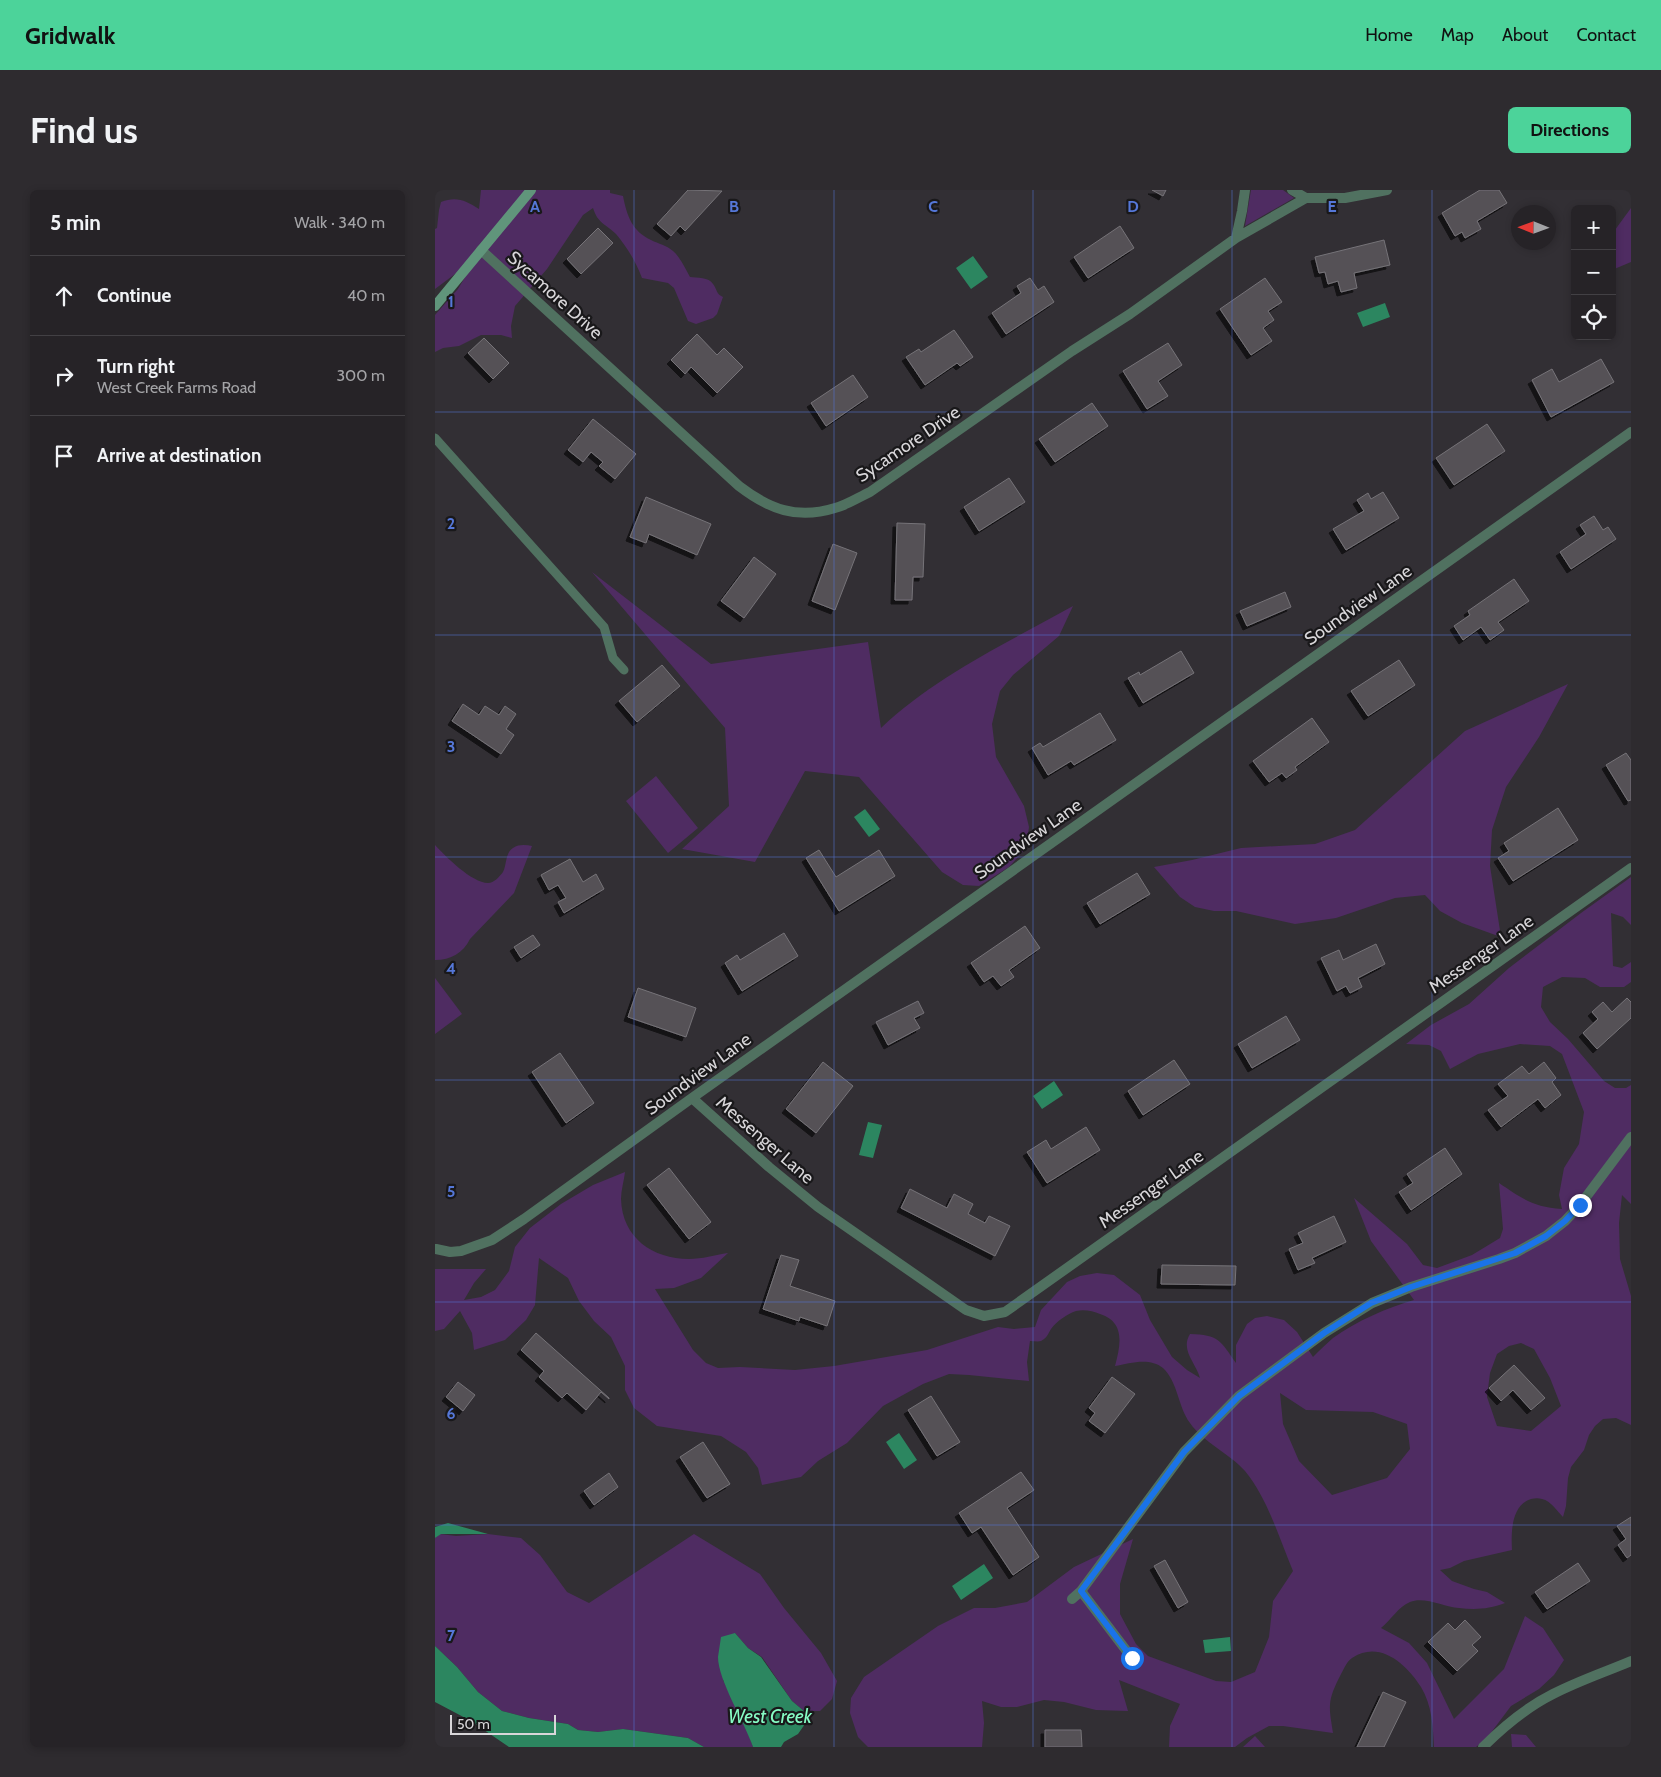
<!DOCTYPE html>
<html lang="en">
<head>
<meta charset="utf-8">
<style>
  :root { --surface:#262327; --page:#2e2b2f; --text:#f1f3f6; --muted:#a4a4a7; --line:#424044; --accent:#4cd39a }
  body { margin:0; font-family:Cabin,sans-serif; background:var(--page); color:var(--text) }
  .controls { position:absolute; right:15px; top:15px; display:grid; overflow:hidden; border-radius:8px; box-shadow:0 2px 8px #0003 }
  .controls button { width:45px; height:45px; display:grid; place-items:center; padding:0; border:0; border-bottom:1px solid var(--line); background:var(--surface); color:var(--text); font:25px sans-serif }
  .compass { position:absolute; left:1076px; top:15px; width:45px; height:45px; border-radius:50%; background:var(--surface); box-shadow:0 2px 8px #0003; rotate:271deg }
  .scale { position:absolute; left:15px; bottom:12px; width:106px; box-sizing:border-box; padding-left:5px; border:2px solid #d8d6d9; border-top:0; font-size:14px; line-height:18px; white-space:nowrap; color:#d8d6d9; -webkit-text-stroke:4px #19181a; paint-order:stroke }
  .stop { position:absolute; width:15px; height:15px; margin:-11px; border:4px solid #1a73e8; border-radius:50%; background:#fff }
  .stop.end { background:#1a73e8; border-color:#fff; box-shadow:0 1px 5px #0008 }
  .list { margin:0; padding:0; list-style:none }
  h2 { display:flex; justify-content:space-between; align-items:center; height:65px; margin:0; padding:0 20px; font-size:21px }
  h2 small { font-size:16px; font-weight:400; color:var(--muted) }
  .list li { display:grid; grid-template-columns:32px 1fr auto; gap:15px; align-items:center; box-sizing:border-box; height:80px; padding:0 20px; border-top:1px solid var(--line) }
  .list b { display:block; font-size:19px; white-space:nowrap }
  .list p { margin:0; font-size:16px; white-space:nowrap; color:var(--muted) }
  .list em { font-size:16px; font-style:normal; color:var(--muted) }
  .icon { flex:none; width:28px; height:28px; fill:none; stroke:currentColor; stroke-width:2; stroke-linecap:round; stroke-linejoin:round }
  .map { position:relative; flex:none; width:1196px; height:1557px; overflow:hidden; border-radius:8px }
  header { display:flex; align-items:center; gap:30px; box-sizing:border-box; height:70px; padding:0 25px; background:var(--accent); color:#111 }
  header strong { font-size:24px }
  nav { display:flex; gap:28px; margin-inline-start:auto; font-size:18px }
  .intro { display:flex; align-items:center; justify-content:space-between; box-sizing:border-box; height:120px; padding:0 30px }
  h1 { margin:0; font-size:35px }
  .button { padding:12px 22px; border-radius:8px; background:var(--accent); color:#111; font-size:18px; font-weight:700 }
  main { display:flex; gap:30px; padding:0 30px }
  aside { flex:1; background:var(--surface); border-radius:8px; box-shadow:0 2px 8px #0003 }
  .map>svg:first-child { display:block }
  .green { fill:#4f2c62; fill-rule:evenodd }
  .water { fill:#2c8660 }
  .building { fill:#545156; stroke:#767378; filter:url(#shadow) }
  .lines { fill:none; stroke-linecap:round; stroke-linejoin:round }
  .service { stroke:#507160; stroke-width:9 }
  .minor { stroke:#507160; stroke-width:10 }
  .secondary { stroke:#60957b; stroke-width:10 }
  .route { stroke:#1a73e8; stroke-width:6 }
  .grid { fill:none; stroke:#5577d8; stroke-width:1; stroke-opacity:0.55 }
  .labels { text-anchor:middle; stroke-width:4.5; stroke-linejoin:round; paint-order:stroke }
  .street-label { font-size:18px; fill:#d8d6d9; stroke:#19181a }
  .water-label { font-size:19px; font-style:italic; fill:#87fdc5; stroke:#19181a }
  .grid-label { font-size:16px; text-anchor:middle; font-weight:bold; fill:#5577d8; stroke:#19181a; stroke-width:4.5; stroke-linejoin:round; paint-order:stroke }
</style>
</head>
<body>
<header>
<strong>Gridwalk</strong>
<nav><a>Home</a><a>Map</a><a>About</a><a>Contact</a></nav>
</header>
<div class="intro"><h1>Find us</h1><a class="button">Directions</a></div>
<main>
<aside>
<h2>5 min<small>Walk · 340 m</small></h2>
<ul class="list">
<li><svg class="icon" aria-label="ahead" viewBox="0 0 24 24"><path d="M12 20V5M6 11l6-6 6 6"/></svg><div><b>Continue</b></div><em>40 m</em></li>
<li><svg class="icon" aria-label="right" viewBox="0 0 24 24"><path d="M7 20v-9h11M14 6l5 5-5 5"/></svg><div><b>Turn right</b><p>West Creek Farms Road</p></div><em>300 m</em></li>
<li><svg class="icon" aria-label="arrive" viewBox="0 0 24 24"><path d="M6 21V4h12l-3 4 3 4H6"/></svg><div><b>Arrive at destination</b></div></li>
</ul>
</aside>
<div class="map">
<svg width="1196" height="1557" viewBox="0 0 1196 1557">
  <defs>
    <filter id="shadow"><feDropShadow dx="-4" dy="4" stdDeviation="0" flood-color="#0009"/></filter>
  </defs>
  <rect width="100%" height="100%" fill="#322f34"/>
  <path class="green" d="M 46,0 L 175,0 L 175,3 L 188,6 C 192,26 197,41 216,50 C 224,54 231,55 238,61 C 245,67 250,78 255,87 C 262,88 274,87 278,94 C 282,99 281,104 288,107 L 282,124 L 278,128 L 261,134 L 253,131 L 239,98 L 233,93 L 207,88 C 201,72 192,57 181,44 C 171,34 163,34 158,18 L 148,25 L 112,79 L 80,116 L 76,136 L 77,148 L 66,145 L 46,145 L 24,156 L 8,158 L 0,162 L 0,125 L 23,99 L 45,62 L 28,78 L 0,99 L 0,39 L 2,38 L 4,20 L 6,12 C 22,6 31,11 44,19 Z
    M 816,0 L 848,0 L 859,8 L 810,36 Z
    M 1196,18 L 1196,72 L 1177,80 L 1177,44 Z
    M 157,382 L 276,474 L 433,452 L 446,538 C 501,486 572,453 638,416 L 624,446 L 578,485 L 565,501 L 557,534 L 561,567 L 589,616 L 594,637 L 591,658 L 574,677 L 544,696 L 528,695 L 507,682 L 424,587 L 370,581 L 320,672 L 247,659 L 294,616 L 290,538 Z
    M 1133,494 L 1104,547 L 1071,597 L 1057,640 L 1055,676 L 1066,747 L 1027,733 L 1005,721 L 990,705 L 960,708 L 901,728 L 860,734 L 801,721 L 779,721 L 760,717 L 745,707 L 719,677 L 757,670 L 806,658 L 880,654 L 920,640 L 1030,541 Z
    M 221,586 L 263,638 L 233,663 L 191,611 Z
    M 0,655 C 10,666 37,693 53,693 C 59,693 64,687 68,682 C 72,674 70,663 78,658 C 84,654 91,655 97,656 L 79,703 L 35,749 C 28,763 16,770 0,770 Z
    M 1196,687 L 1196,735 L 1188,727 L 1176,723 L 1178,776 L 1187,778 L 1196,772 L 1196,792 L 1189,797 L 1165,797 L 1150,788 L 1127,787 L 1108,797 L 1106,817 L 1115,832 L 1133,849 L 1169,891 L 1180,898 L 1191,898 L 1196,895 L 1196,1014 L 1187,1005 L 1184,1033 L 1185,1069 L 1196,1106 L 1196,1235 L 1181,1228 L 1168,1229 L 1160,1236 L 1154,1245 L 1149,1260 L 1136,1277 L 1133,1288 L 1131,1316 L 1128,1327 C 1122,1321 1116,1311 1107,1309 C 1104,1308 1100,1308 1096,1309 C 1076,1315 1076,1343 1077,1360 L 1029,1371 L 1015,1378 L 1005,1380 L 1017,1391 L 1039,1399 L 1052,1402 L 1070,1413 C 1054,1419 1041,1420 1024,1418 C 1009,1417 989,1406 975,1412 C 963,1417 956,1430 946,1438 L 974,1453 L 992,1473 L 1019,1529 L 1069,1479 L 1090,1426 L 1108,1438 L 1129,1470 L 1119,1485 L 1104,1499 L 1076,1516 L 1052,1548 L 1041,1557 L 999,1557 C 998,1537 997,1515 986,1497 C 972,1475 945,1449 917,1468 C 911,1472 908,1481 904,1488 C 892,1512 894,1517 898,1543 L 848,1536 L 834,1536 L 812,1548 L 800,1557 L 734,1557 L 735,1536 L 745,1514 L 684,1490 L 693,1521 L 661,1520 L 629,1512 L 609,1510 L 582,1517 L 566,1517 L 547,1511 L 549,1533 L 547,1557 L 433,1557 L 423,1547 L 415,1523 L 416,1508 L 429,1487 L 503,1436 L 539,1418 L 560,1418 L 592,1412 L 639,1377 L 698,1349 L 685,1394 L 685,1424 L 701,1454 L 713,1466 L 781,1491 L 796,1492 L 820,1482 L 834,1447 L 838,1411 L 858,1381 C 844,1348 833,1309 810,1281 C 794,1263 769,1253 755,1233 C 743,1217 743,1192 728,1178 C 715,1167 695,1173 680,1176 C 686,1154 690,1132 665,1124 C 658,1121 649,1119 641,1121 C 632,1124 622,1131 616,1139 C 613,1144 612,1148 606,1151 C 603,1152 599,1151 595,1151 L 592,1172 L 594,1191 L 534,1185 L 514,1184 L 488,1194 L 448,1216 L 412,1253 L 383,1271 L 366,1287 L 327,1295 L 323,1278 L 311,1262 L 286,1246 L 222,1236 L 199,1218 L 190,1200 L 190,1176 L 176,1147 L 159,1131 L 144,1111 L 133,1088 L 104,1068 L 100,1115 L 91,1130 L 70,1150 L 39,1160 L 37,1143 L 25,1121 L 9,1139 L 0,1141 L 0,1079 L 51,1079 L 39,1093 L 29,1110 L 46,1107 L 60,1100 L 74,1081 L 80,1057 L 95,1038 L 126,1014 L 158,995 L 190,982 C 189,991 186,1000 186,1009 C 187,1048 218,1069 254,1069 C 267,1069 280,1065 293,1063 L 266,1088 L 239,1098 L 220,1099 L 258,1160 L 271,1173 L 283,1178 L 305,1177 L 360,1180 L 399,1176 L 492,1160 L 563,1137 L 579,1139 L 600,1137 L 606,1120 L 632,1092 L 645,1086 L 662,1083 L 679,1085 L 705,1105 L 715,1130 L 737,1167 L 752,1180 L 765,1188 C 761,1173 745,1160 755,1144 C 784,1145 785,1150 801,1173 L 801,1155 L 812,1134 L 820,1128 L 832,1126 L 849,1130 L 862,1142 L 878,1167 C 884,1161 891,1154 898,1148 C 922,1131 951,1118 979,1110 L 936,1051 L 919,1008 L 972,1054 L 988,1075 L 1002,1078 L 1037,1065 L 1065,1048 L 1068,1039 L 1064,993 C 1088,1009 1098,1017 1127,1019 L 1124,1005 L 1129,978 L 1144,954 L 1149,922 L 1127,864 L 1115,856 L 1085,854 L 1043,864 L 1015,879 L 1006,861 L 994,855 L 971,854 L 996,835 L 1034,814 L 1074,778 L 1146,723 ZM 1086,1153 L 1099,1159 L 1115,1188 L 1126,1216 L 1096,1241 L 1062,1236 L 1052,1207 L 1055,1183 L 1062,1164 L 1074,1156 ZM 845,1203 L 871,1220 L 938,1222 L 972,1234 L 975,1259 L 952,1288 L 897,1305 L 864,1271 L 848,1234 Z
    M 0,788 L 27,824 L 0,844 Z
    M 5,1344 L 21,1346 L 53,1344 L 86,1348 L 105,1365 L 132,1402 L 154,1413 L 259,1344 L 325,1384 L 349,1418 L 386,1463 L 402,1491 L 397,1509 L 385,1521 L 369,1521 L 357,1511 L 327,1467 L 313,1458 L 300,1443 L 288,1490 L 312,1540 L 318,1557 L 269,1557 L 253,1548 L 188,1539 L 163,1542 L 143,1540 L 133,1534 L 94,1528 L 67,1521 L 43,1502 L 22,1477 L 0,1456 L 0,1348 Z
    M 1076,1544 L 1091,1545 L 1101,1557 L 1077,1557 Z
    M 820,1546 L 830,1557 L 808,1557 Z"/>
  <path class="water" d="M 538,66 L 553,87 L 536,99 L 521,78 Z
    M 950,113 L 955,127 L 928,137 L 922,123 Z
    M 430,619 L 445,639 L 434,647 L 419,627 Z
    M 619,891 L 628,905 L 607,919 L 598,906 Z
    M 433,932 L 447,935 L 438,968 L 424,965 Z
    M 464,1243 L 482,1270 L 469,1279 L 451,1252 Z
    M 13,1333 L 53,1344 L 6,1344 L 0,1348 L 0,1337 Z
    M 549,1374 L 558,1388 L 526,1410 L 517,1396 Z
    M 300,1443 L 313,1458 L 326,1467 L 357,1511 L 369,1521 L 370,1534 L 363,1544 L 349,1552 L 346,1557 L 318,1557 C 310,1533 283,1490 283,1467 C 284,1460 285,1454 286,1447 Z
    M 795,1447 L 796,1461 L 770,1463 L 768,1450 Z
    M 0,1456 L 22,1477 L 43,1502 L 67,1521 L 94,1528 L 133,1534 L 143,1540 L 163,1542 L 188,1539 L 253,1548 L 269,1557 L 74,1557 L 36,1531 L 0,1512 Z"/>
  <path class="building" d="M 253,0 L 287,1 L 250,41 L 245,36 L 236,46 L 222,34 Z
    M 717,0 L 731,0 L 728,6 Z
    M 1045,0 L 1064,0 L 1072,13 L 1042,31 L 1046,39 L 1030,48 L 1027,42 L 1020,46 L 1007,23 Z
    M 685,36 L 699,58 L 653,88 L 639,67 Z
    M 163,38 L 178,53 L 146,84 L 132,69 Z
    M 949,50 L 955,75 L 919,83 L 922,98 L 906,102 L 903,91 L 893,94 L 890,82 L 884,83 L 880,67 Z
    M 595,88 L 603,100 L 609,96 L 619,112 L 571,144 L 557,123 L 586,103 L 582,96 Z
    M 830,88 L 847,112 L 833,121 L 839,130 L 828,138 L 837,151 L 816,165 L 785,119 Z
    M 519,140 L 538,167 L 525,176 L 522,173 L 490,195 L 471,167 L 484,159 L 486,162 Z
    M 262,144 L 282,165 L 289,158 L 308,177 L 282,203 L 256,177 L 250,184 L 236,170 Z
    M 49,148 L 74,173 L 58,189 L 33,163 Z
    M 733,153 L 747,175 L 723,191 L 733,206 L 712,219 L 688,181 Z
    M 1166,169 L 1179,192 L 1116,227 L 1097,190 L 1117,179 L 1124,192 Z
    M 418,185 L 433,207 L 391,236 L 376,213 Z
    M 657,213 L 673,236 L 620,272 L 604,249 Z
    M 158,229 L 201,264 L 180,289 L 164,276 L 168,272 L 156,262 L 148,272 L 133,260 Z
    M 1052,234 L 1070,261 L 1019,295 L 1001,268 Z
    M 574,288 L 590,312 L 544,341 L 529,317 Z
    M 948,302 L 964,328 L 911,360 L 898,339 L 929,321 L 922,310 L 933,303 L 936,309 Z
    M 211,307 L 276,334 L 262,365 L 214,344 L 211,353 L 195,347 Z
    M 1159,326 L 1168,340 L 1173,337 L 1181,349 L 1136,379 L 1125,362 L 1151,344 L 1145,335 Z
    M 462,333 L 490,334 L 488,387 L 478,387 L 477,410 L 460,410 Z
    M 398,354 L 422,363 L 400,420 L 377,411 Z
    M 319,367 L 341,384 L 309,428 L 286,411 Z
    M 1079,389 L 1094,411 L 1063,432 L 1069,440 L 1055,450 L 1046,437 L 1028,450 L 1019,436 L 1035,425 L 1033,421 Z
    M 850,402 L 856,417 L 812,436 L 805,421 Z
    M 746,461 L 759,483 L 708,513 L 693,488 L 704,482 L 705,485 Z
    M 964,470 L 980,495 L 933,526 L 916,501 Z
    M 227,475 L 245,496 L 202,532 L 184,511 Z
    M 28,514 L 44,525 L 50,516 L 64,525 L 70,516 L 81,524 L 71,539 L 79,545 L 66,564 L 17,531 Z
    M 665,523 L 681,550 L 639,575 L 636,571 L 613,585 L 597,558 L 605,553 L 608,557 Z
    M 877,528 L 894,552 L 860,577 L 862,580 L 851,588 L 847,583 L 834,592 L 818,571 Z
    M 1191,563 L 1196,570 L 1196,610 L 1193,611 L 1171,575 Z
    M 1123,618 L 1143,650 L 1078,691 L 1063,668 L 1074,661 L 1069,653 Z
    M 384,660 L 401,687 L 444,660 L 460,686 L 404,721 L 371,668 Z
    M 135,669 L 148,692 L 161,684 L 169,699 L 129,723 L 123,712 L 131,708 L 123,695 L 114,700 L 106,685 Z
    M 702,683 L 715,704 L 665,734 L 652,713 Z
    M 590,736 L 605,758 L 574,780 L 579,787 L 566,796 L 558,786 L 549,792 L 536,773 Z
    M 349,743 L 363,766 L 307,801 L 290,773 L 302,765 L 305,770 Z
    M 98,745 L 105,755 L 86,768 L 79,757 Z
    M 941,754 L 950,774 L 923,788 L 927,797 L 915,803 L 911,796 L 902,801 L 886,768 L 904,760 L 908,770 Z
    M 203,798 L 261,818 L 251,847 L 193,827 Z
    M 1192,808 L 1196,812 L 1196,828 L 1162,859 L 1148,843 L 1163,829 L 1157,822 L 1168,812 L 1177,822 Z
    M 483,811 L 489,823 L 479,828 L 485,838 L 453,855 L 441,832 Z
    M 851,826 L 865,850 L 817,878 L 803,854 Z
    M 125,863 L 159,913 L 131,933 L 97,882 Z
    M 739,870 L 755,894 L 708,925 L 693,901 Z
    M 388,872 L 418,896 L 381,943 L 351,919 Z
    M 1109,872 L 1121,888 L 1117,892 L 1126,905 L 1110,918 L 1103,909 L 1066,937 L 1053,920 L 1073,906 L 1063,894 L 1087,876 L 1094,884 Z
    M 651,937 L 665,960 L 612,993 L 592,962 L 611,950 L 616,959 Z
    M 1010,958 L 1027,984 L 976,1020 L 964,1002 L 978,993 L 972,984 Z
    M 234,978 L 276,1032 L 254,1049 L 212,995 Z
    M 475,999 L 512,1018 L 519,1004 L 538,1014 L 533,1024 L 550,1033 L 554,1026 L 575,1036 L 560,1066 L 466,1018 Z
    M 899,1026 L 911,1052 L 877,1068 L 880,1073 L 863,1080 L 854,1059 L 868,1053 L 863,1043 Z
    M 346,1065 L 364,1070 L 355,1096 L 400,1111 L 392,1136 L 365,1127 L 364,1131 L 328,1119 Z
    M 727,1075 L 801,1076 L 800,1095 L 726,1094 Z
    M 101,1143 L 174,1208 L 174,1209 L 166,1202 L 151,1220 L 132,1203 L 127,1208 L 104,1187 L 109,1181 L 86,1160 Z
    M 1079,1175 L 1110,1208 L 1096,1220 L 1078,1200 L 1066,1211 L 1054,1198 Z
    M 677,1187 L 700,1204 L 670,1243 L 654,1231 L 660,1223 L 654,1218 Z
    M 23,1192 L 40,1205 L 28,1221 L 11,1207 Z
    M 496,1206 L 525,1252 L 502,1266 L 473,1220 Z
    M 268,1252 L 295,1294 L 272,1308 L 245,1267 Z
    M 586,1282 L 599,1300 L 572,1318 L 604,1367 L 578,1385 L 546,1337 L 537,1343 L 524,1323 Z
    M 174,1283 L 183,1297 L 159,1315 L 149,1301 Z
    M 1196,1327 L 1196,1365 L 1192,1368 L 1183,1355 L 1191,1349 L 1182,1336 Z
    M 730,1370 L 753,1412 L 743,1418 L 719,1376 Z
    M 1143,1373 L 1155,1391 L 1112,1419 L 1100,1402 Z
    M 1030,1430 L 1046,1447 L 1037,1455 L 1043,1461 L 1022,1481 L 993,1452 L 1013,1433 L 1020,1440 Z
    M 948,1502 L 971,1512 L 949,1557 L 922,1557 Z
    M 610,1540 L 646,1540 L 647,1557 L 610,1557 Z"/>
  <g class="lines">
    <path class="service" d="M 0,248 L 169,437 L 178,468 L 189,480"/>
    <path class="minor" d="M 857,0 L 871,8
      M 801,48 L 807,21 L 810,0
      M 46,60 L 304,296 C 334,319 362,330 400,318 C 412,315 424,307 435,302 L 637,161 L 695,124 L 801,48 L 871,8 L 910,8 L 952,0
      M 257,908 L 334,977 L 383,1017 L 531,1120 L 549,1126 L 570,1122 L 1196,678
      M 1,1059 L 15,1062 L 26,1061 L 57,1050 L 89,1029 L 257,908 L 1196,242
      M 646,1401 L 697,1468
      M 637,1409 L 646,1401 L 749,1262 L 804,1206 L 889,1143 L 937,1113 L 976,1097 L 1064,1069 L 1080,1063 L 1111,1046 L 1130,1031 L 1145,1015 L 1196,947
      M 1048,1557 C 1069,1536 1092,1517 1118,1504 C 1143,1491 1170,1482 1196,1471"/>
    <path class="secondary" d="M 0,116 L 96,0"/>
  </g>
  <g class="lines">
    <path class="route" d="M 697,1468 L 646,1401 L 749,1262 L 804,1206 L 889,1143 L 936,1113 L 976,1097 L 1080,1063 L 1111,1046 L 1130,1031 L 1145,1015"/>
  </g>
  <path class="grid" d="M 199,0 L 199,1557M 399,0 L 399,1557M 598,0 L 598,1557M 797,0 L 797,1557M 997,0 L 997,1557M 0,222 L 1196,222M 0,445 L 1196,445M 0,667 L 1196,667M 0,890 L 1196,890M 0,1112 L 1196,1112M 0,1335 L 1196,1335"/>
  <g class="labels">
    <g class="street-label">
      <text transform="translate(120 105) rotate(42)" y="6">Sycamore Drive</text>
      <text transform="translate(473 254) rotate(-34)" y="6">Sycamore Drive</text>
      <text transform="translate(923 415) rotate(-35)" y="6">Soundview Lane</text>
      <text transform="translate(593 649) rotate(-35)" y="6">Soundview Lane</text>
      <text transform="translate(1046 764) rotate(-35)" y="6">Messenger Lane</text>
      <text transform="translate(263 884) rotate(-36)" y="6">Soundview Lane</text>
      <text transform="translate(330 950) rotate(41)" y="6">Messenger Lane</text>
      <text transform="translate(716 999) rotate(-35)" y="6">Messenger Lane</text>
    </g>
    <g class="water-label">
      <text x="335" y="1533">West Creek</text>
    </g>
  </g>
  <g class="grid-label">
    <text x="100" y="22">A</text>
    <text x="299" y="22">B</text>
    <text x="498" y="22">C</text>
    <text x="698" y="22">D</text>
    <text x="897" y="22">E</text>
    <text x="16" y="117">1</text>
    <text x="16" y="339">2</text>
    <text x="16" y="562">3</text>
    <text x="16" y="784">4</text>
    <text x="16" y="1007">5</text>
    <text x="16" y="1229">6</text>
    <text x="16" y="1451">7</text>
  </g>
</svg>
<div class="controls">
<button>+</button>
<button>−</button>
<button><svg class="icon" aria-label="locate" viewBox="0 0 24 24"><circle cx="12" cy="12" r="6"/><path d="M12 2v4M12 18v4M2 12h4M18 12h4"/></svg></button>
</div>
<svg class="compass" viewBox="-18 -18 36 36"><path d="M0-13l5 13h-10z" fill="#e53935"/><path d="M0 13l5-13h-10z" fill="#a4a4a7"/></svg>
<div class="scale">50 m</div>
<div class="stop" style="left:697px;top:1468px"></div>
<div class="stop end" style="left:1145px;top:1015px"></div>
</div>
</main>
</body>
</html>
